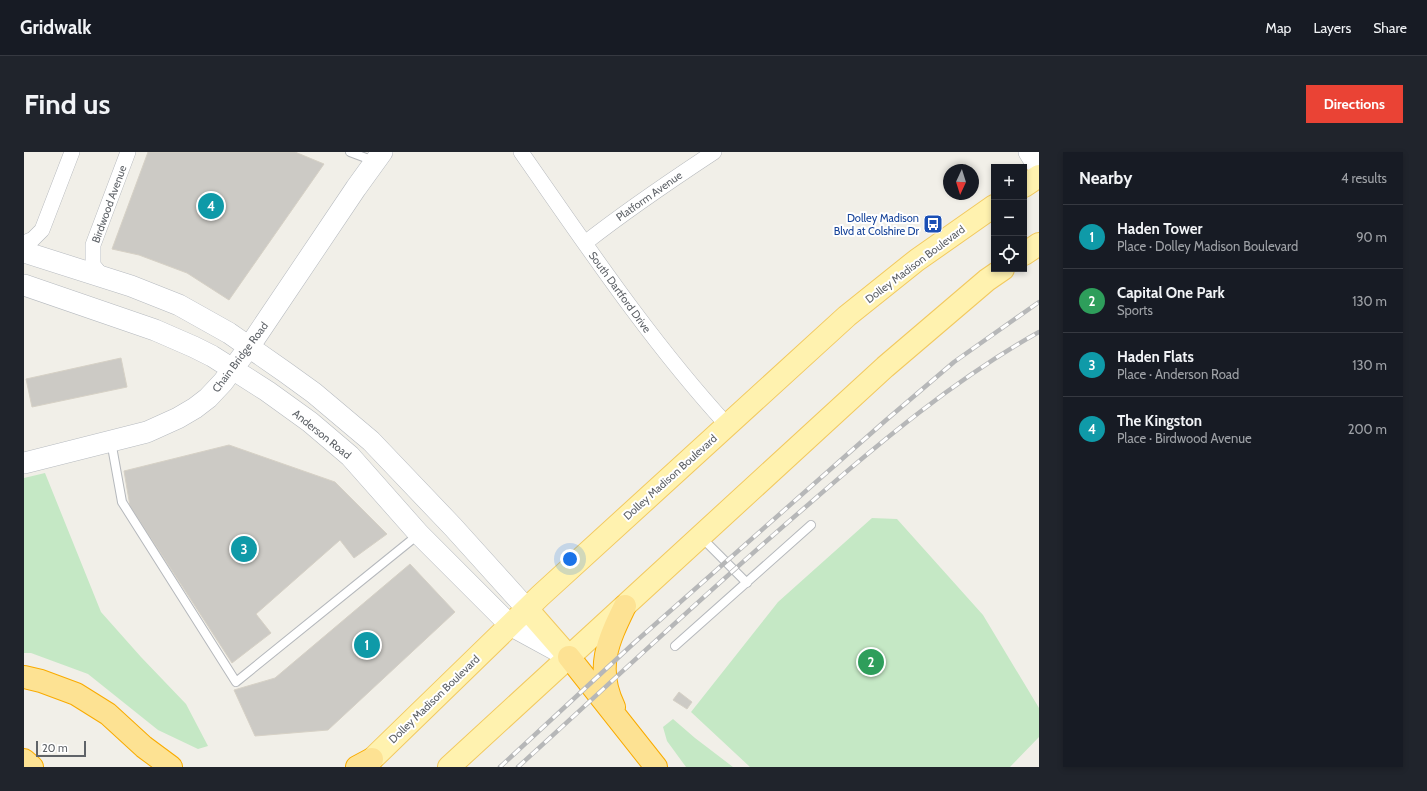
<!DOCTYPE html>
<html lang="en">
<head>
<meta charset="utf-8">
<style>
  :root { --surface:#171b24; --page:#20242c; --text:#f1f3f6; --muted:#9ea1a6; --line:#363941; --accent:#ea4335 }
  body { margin:0; font-family:Cabin,sans-serif; background:var(--page); color:var(--text) }
  .controls { position:absolute; right:12px; top:12px; display:grid; overflow:hidden; border-radius:0px; box-shadow:0 2px 6px #0003 }
  .controls button { width:36px; height:36px; display:grid; place-items:center; padding:0; border:0; border-bottom:1px solid var(--line); background:var(--surface); color:var(--text); font:20px sans-serif }
  .compass { position:absolute; left:919px; top:12px; width:36px; height:36px; border-radius:50%; background:var(--surface); box-shadow:0 2px 6px #0003; rotate:184deg }
  .scale { position:absolute; left:12px; bottom:10px; width:50px; box-sizing:border-box; padding-left:4px; border:2px solid #5f6368; border-top:0; font-size:11px; line-height:14px; white-space:nowrap; color:#5f6368; -webkit-text-stroke:3px #fff; paint-order:stroke }
  .you { position:absolute; left:546px; top:407px; width:14px; height:14px; margin:-10px; border:3px solid #fff; border-radius:50%; background:#1a73e8; box-shadow:0 0 0 6px #1a73e833 }
  .badge { display:grid; place-items:center; width:26px; height:26px; border-radius:50%; background:var(--accent); color:#fff; font-size:13px; font-weight:700 }
  .pin { position:absolute; translate:-50% -50%; border:2px solid #fff; box-shadow:0 1px 4px #0006 }
  .list { margin:0; padding:0; list-style:none }
  h2 { display:flex; justify-content:space-between; align-items:center; height:52px; margin:0; padding:0 16px; font-size:17px }
  h2 small { font-size:13px; font-weight:400; color:var(--muted) }
  .list li { display:grid; grid-template-columns:26px 1fr auto; gap:12px; align-items:center; box-sizing:border-box; height:64px; padding:0 16px; border-top:1px solid var(--line) }
  .list b { display:block; font-size:15px; white-space:nowrap }
  .list p { margin:0; font-size:13px; white-space:nowrap; color:var(--muted) }
  .list em { font-size:13px; font-style:normal; color:var(--muted) }
  .icon { flex:none; width:22px; height:22px; fill:none; stroke:currentColor; stroke-width:2; stroke-linecap:round; stroke-linejoin:round }
  .map { position:relative; flex:none; width:1015px; height:615px; overflow:hidden; border-radius:0px }
  header { display:flex; align-items:center; gap:24px; box-sizing:border-box; height:56px; padding:0 20px; background:var(--surface); border-bottom:1px solid var(--line) }
  header strong { font-size:19px }
  nav { display:flex; gap:22px; margin-inline-start:auto; font-size:14px }
  .intro { display:flex; align-items:center; justify-content:space-between; box-sizing:border-box; height:96px; padding:0 24px }
  h1 { margin:0; font-size:28px }
  .button { padding:10px 18px; border-radius:0px; background:var(--accent); color:#fff; font-size:14px; font-weight:700 }
  main { display:flex; gap:24px; padding:0 24px }
  aside { flex:1; background:var(--surface); border-radius:0px; box-shadow:0 2px 6px #0003 }
  .map>svg:first-child { display:block }
  .green { fill:#c5e8c5 }
  .building { fill:#cccac5; stroke:#d6d1c6 }
  .lines { fill:none; stroke-linecap:round; stroke-linejoin:round }
  .lane-casing { stroke:#b5b8bc; stroke-width:10 }
  .street-casing { stroke:#b5b8bc; stroke-width:16 }
  .secondary-casing { stroke:#b6babf; stroke-width:22 }
  .primary-casing { stroke:#f2c960; stroke-width:24 }
  .highway-casing { stroke:#f9ab00; stroke-width:24 }
  .lane { stroke:#fff; stroke-width:8 }
  .street { stroke:#fff; stroke-width:15 }
  .secondary { stroke:#fff; stroke-width:21 }
  .primary { stroke:#fff2af; stroke-width:22 }
  .highway { stroke:#fde293; stroke-width:22 }
  .rail-casing { stroke:#b6b7b8; stroke-width:4.5 }
  .rail { stroke:#fff; stroke-width:3; stroke-dasharray:9; stroke-linecap:butt }
  .labels { text-anchor:middle; stroke-width:4; stroke-linejoin:round; paint-order:stroke }
  .street-label { font-size:11px; fill:#5f6368; stroke:#fff }
  .transit-label { font-size:11px; fill:#164399; stroke:#fff; text-anchor:end }
</style>
</head>
<body>
<header>
<strong>Gridwalk</strong>
<nav><a>Map</a><a>Layers</a><a>Share</a></nav>
</header>
<div class="intro"><h1>Find us</h1><a class="button">Directions</a></div>
<main>
<div class="map">
<svg width="1015" height="615" viewBox="0 0 1015 615">
  <rect width="100%" height="100%" fill="#f1efe8"/>
  <path class="green" d="M 21,321 L 77,460 L 117,505 L 162,552 L 184,594 L 174,597 L 134,578 L 64,522 L 7,501 L 0,501 L 0,326 Z
    M 848,366 L 873,367 L 959,463 L 1015,556 L 1015,585 L 986,615 L 726,615 L 667,560 L 754,450 Z
    M 649,567 L 671,586 L 709,615 L 662,615 L 643,589 L 639,575 Z"/>
  <path class="building" d="M 124,0 L 271,0 L 300,12 L 205,148 L 163,121 L 115,103 L 88,97 Z
    M 97,206 L 103,235 L 8,255 L 2,227 Z
    M 205,293 L 311,330 L 363,382 L 330,406 L 316,388 L 232,462 L 247,481 L 208,511 L 106,354 L 100,319 Z
    M 386,412 L 431,460 L 304,578 L 231,584 L 210,538 L 251,526 Z
    M 655,540 L 668,550 L 663,557 L 649,548 Z"/>
  <g class="lines">
    <g class="lane-casing">
      <path id="lane" d="M 326,0 L 350,9
        M 87,289 L 98,350 L 212,530 L 395,382
        M 677,385 L 723,431
        M 651,494 L 787,373"/>
    </g>
    <g class="street-casing">
      <path id="street" d="M 497,0 C 562,93 626,189 703,273
        M 0,91 L 9,87 L 18,78 L 48,0
        M 561,91 C 603,58 646,29 690,0
        M 79,125 L 69,113 L 69,93 L 104,0"/>
    </g>
    <g class="secondary-casing">
      <path id="secondary" d="M 1005,0 L 1015,16
        M 0,100 L 107,134 L 155,153 L 205,181 L 261,220 L 290,241 L 347,289 L 429,375 L 503,457
        M 0,133 L 131,178 L 170,195 L 188,204 L 243,239 L 286,270 L 326,304 L 395,382 L 486,473 L 543,504
        M 0,311 L 123,280 L 154,266 L 171,256 L 184,246 L 199,230 L 225,195 L 332,36 L 358,0"/>
    </g>
    <g class="primary-casing">
      <path id="primary" d="M 1000,34 L 1015,24
        M 1000,102 L 1015,92
        M 503,457 L 545,505
        M 340,615 L 516,444 L 823,164 L 893,108 L 970,54
        M 425,615 L 861,215 L 963,128 L 979,117"/>
    </g>
    <g class="highway-casing">
      <path id="highway" d="M 545,505 L 632,615
        M 0,525 L 17,529 L 52,542 L 84,562 L 120,595 L 147,615
        M 590,555 C 571,516 584,489 601,454
        M 0,608 L 8,615
        M 333,615 L 348,607"/>
    </g>
    <use href="#lane" class="lane"/>
    <use href="#street" class="street"/>
    <use href="#secondary" class="secondary"/>
    <use href="#primary" class="primary"/>
    <use href="#highway" class="highway"/>
    <g class="rail-casing">
      <path id="rail" d="M 476,615 L 610,491 L 861,269 L 930,210 L 1015,150
        M 494,615 C 591,527 686,437 785,352 C 856,290 933,226 1015,180"/>
    </g>
    <use href="#rail" class="rail"/>
  </g>
  <defs>
    <g id="bus-square" transform="scale(1)"><rect x="-9" y="-9" width="18" height="18" rx="4" fill="#1a4fb4" stroke="#fff"/><path d="M-5-6H5V4H4V6H2V4H-2V6H-4V4H-5ZM-3.5-4V0h7V-4ZM-3.5 1.2v1.5H-2V1.2ZM2 1.2v1.5H3.5V1.2Z" fill="#fff"/></g>
  </defs>
  <g fill-rule="evenodd">
    <use href="#bus-square" x="909" y="72"/>
  </g>
  <g class="labels">
    <g class="street-label">
      <text transform="translate(625 44) rotate(-35)" y="4">Platform Avenue</text>
      <text transform="translate(85 52) rotate(-70)" y="4">Birdwood Avenue</text>
      <text transform="translate(891 112) rotate(-37)" y="4">Dolley Madison Boulevard</text>
      <text transform="translate(596 140) rotate(54)" y="4">South Dartford Drive</text>
      <text transform="translate(216 205) rotate(-53)" y="4">Chain Bridge Road</text>
      <text transform="translate(298 282) rotate(39)" y="4">Anderson Road</text>
      <text transform="translate(646 325) rotate(-42)" y="4">Dolley Madison Boulevard</text>
      <text transform="translate(410 547) rotate(-44)" y="4">Dolley Madison Boulevard</text>
    </g>
    <g class="transit-label">
      <text x="895" y="70">Dolley Madison<tspan x="895" dy="13">Blvd at Colshire Dr</tspan></text>
    </g>
  </g>
</svg>
<div class="controls">
<button>+</button>
<button>−</button>
<button><svg class="icon" aria-label="locate" viewBox="0 0 24 24"><circle cx="12" cy="12" r="6"/><path d="M12 2v4M12 18v4M2 12h4M18 12h4"/></svg></button>
</div>
<svg class="compass" viewBox="-18 -18 36 36"><path d="M0-13l5 13h-10z" fill="#e53935"/><path d="M0 13l5-13h-10z" fill="#9ea1a6"/></svg>
<div class="scale">20 m</div>
<div class="you"></div>
<div class="pin badge" style="left:343px;top:493px;background:#0f9aa8">1</div>
<div class="pin badge" style="left:847px;top:510px;background:#2e9e5b">2</div>
<div class="pin badge" style="left:220px;top:397px;background:#0f9aa8">3</div>
<div class="pin badge" style="left:187px;top:54px;background:#0f9aa8">4</div>
</div>
<aside>
<h2>Nearby<small>4 results</small></h2>
<ul class="list">
<li><span class="badge" style="background:#0f9aa8">1</span><div><b>Haden Tower</b><p>Place · Dolley Madison Boulevard</p></div><em>90 m</em></li>
<li><span class="badge" style="background:#2e9e5b">2</span><div><b>Capital One Park</b><p>Sports</p></div><em>130 m</em></li>
<li><span class="badge" style="background:#0f9aa8">3</span><div><b>Haden Flats</b><p>Place · Anderson Road</p></div><em>130 m</em></li>
<li><span class="badge" style="background:#0f9aa8">4</span><div><b>The Kingston</b><p>Place · Birdwood Avenue</p></div><em>200 m</em></li>
</ul>
</aside>
</main>
</body>
</html>
